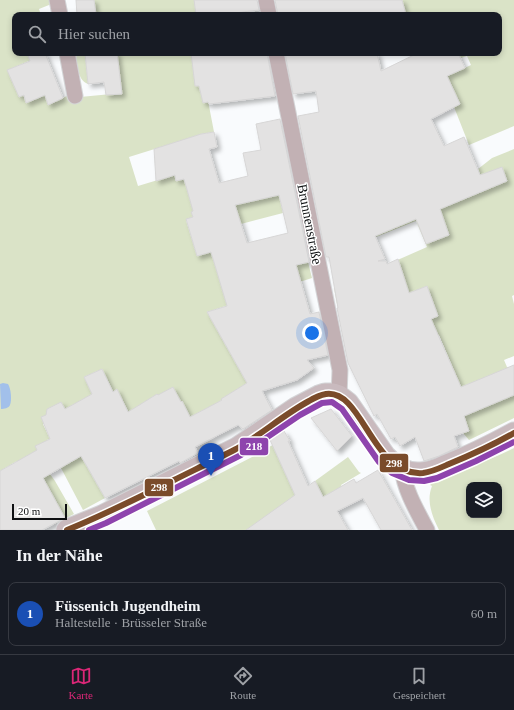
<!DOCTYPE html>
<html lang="de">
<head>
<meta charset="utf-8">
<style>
  :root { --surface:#171b24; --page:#20242c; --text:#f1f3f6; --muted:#9ea1a6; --line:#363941; --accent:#db2777 }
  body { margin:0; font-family:"Times New Roman",serif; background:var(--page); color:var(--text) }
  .controls { position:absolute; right:12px; bottom:12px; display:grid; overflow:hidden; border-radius:8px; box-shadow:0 2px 6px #0003 }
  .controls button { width:36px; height:36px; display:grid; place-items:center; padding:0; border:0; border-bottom:1px solid var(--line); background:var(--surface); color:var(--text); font:20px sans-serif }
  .scale { position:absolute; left:12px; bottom:10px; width:55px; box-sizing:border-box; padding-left:4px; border:2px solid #0e1012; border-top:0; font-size:11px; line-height:14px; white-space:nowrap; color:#0e1012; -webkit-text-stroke:3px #fff; paint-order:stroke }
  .you { position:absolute; left:312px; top:333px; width:14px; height:14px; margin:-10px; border:3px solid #fff; border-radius:50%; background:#1a73e8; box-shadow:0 0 0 6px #1a73e833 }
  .badge { display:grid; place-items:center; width:26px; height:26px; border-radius:50%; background:var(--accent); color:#fff; font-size:13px; font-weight:700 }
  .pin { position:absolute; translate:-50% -33px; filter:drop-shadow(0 1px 2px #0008) }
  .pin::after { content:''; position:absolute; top:21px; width:14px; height:12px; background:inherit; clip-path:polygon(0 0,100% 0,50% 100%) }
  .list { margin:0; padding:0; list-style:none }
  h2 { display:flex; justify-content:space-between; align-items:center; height:52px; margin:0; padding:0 16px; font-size:17px }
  h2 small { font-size:13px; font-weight:400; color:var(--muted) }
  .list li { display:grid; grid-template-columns:26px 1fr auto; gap:12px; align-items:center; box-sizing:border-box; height:64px; margin:0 8px 8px; padding:0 8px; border:1px solid var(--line); border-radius:8px }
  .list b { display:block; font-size:15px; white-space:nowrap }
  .list p { margin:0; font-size:13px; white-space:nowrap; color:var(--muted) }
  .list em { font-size:13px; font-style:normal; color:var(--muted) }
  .icon { flex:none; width:22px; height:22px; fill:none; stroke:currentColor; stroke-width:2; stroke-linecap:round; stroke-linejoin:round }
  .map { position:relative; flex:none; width:514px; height:530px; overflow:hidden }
  .search { position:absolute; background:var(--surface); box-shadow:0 2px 6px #0003; left:12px; right:12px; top:12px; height:44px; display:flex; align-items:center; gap:10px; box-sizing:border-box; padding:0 14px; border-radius:8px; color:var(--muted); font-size:15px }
  .sheet { height:124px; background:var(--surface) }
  nav { display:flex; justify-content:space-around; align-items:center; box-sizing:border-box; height:56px; border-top:1px solid var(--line); background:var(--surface); font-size:11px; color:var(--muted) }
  nav a { display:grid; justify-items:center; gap:2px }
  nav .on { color:var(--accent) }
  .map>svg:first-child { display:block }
  .green { fill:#dae3c7; fill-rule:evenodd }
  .water { fill:#a2c0ea }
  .building { fill:#e3e2e2; stroke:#d7d6d6; fill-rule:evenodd; filter:url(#shadow) }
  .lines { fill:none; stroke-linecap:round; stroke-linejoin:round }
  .street-casing { stroke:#d4d5d7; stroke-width:17 }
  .secondary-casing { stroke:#d4d5d7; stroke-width:23 }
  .street { stroke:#c2b1b4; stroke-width:15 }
  .secondary { stroke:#c9babe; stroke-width:21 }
  .bus-1-casing { stroke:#fff; stroke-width:9 }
  .bus-2-casing { stroke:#fff; stroke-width:9 }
  .bus-1 { stroke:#7a4b2a; stroke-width:6 }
  .bus-2 { stroke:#8e44ad; stroke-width:6 }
  .labels { text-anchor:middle; stroke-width:3; stroke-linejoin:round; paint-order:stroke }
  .street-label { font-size:14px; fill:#0e1012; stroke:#fff }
  .line-badge { stroke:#fff; stroke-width:1.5 }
  .badge-label { font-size:11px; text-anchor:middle; font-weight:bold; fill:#fff }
</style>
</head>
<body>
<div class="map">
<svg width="514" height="530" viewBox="0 0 514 530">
  <defs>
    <filter id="shadow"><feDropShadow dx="3.5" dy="3.5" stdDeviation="2" flood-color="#0004"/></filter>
  </defs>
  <rect width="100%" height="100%" fill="#f9fbfd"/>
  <path class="green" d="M 0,0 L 53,0 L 54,3 L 39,9 L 41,15 L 15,15 L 15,53 L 29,53 L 31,60 L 8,70 L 17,78 L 26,103 L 45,95 L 48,105 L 71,94 L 80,97 L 122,93 L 117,53 L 217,53 L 205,85 L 214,132 L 201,134 L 169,154 L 176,181 L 184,179 L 197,210 L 192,212 L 193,217 L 186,220 L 197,256 L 211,252 L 221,284 L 308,262 L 312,278 L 207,312 L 247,383 L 214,405 L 194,415 L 203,432 L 198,434 L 182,401 L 133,421 L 117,390 L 113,392 L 102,369 L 84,377 L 105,421 L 43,424 L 50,439 L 47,440 L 77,449 L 105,498 L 83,510 L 61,468 L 50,474 L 55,481 L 74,514 L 52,525 L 17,461 L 0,471 ZM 161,147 L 171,176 L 138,186 L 129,157 Z
    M 94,0 L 194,0 L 212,15 L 96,15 Z
    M 370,0 L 514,0 L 514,126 L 469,145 L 454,107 L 460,104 L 447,76 L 471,65 L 467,56 L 461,58 L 458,53 L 499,53 L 499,15 L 406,15 L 402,0 L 373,8 Z
    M 76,53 L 85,53 L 88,84 C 77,80 77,63 76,53 Z
    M 514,149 L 514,295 L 512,296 L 514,304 L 514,356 L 504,360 L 507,367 L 509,367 L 514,378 L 514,418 L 469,440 L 463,433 L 458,380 L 439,335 L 423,341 L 421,323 L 438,316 L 427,286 L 409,293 L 379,287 L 337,304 L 334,288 L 427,247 L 416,221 L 376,237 L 375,236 L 486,190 L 478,169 L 492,158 Z
    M 279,195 L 283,213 L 241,224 L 235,205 Z
    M 273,445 L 295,495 L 289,501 L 246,530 L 156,530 L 147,511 L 256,455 L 256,453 Z
    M 514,448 L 514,530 L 439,530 C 432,516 426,501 432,486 L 430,485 L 434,481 L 436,481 C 462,469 489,461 514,448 ZM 469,485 L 499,485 L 499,515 L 469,515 Z
    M 348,457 L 359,472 L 361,473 L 341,485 L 344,491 L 325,501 L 315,481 Z"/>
  <path class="water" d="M 3,383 L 8,384 C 11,388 12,401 10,405 C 9,408 4,409 1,409 L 0,384 Z"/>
  <path class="building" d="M 76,0 L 94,0 L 96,15 L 77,15 Z
    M 194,0 L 257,0 L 259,10 L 227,14 L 227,15 L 196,15 Z
    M 275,0 L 402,0 L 406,15 L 278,15 Z
    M 27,53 L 45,53 L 63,98 L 48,105 L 45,95 L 26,103 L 24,95 L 19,97 L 7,70 L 30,61 Z
    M 85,53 L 117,53 L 122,94 L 106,95 L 104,82 L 88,84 Z
    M 191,53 L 267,53 L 275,96 L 209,104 L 208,102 L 203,103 L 199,86 L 195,86 Z
    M 285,53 L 377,53 L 381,71 L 418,53 L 458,53 L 465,68 L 447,76 L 460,104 L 431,119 L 444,146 L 464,137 L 480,175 L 502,167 L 507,181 L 440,209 L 449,235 L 426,244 L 416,219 L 375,236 L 385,259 L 378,261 L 386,261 L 387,264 L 398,259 L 409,293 L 427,286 L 438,316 L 431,319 L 461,387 L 514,365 L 514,395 L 464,416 L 469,431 L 454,436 L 458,447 L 439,456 L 424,461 L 415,437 L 400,446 L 395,437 L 391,439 L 377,414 L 374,416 L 348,363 L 337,308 L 338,308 L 329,257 L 326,257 L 298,116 L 319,112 L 316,91 L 293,94 Z
    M 280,119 L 309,262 L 296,265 L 310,314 L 319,312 L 328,355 L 307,360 L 314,368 L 297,380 L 262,391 L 272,410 L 243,429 L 238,425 L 195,447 L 198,453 L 180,463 L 179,461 L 105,498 L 81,456 L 43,478 L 65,518 L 42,530 L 0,530 L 0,471 L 37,450 L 35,446 L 50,439 L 41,417 L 46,415 L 47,409 L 61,402 L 65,409 L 92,394 L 84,377 L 102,369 L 113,392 L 117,389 L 128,412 L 157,394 L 158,395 L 173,387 L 181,402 L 182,401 L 190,417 L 222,400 L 221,399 L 247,383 L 207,312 L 227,306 L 211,252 L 197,256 L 186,219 L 193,217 L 191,212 L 193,211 L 184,179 L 176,181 L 175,175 L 156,181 L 154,149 L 201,134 L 214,132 L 217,147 L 209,149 L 219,183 L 248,176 L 243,153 L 261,150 L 256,124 ZM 279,195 L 288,233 L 247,243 L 235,205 Z
    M 331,409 L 352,436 L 337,451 L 311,418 Z
    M 284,431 L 290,441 L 288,441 L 308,486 L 315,481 L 323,497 L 354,479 L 356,483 L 378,470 L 412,530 L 381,530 L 363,498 L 337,511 L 348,530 L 246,530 L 295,495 L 270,440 Z"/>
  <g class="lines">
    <g class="street-casing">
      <path id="street" d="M 57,0 L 60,15
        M 266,0 L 269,15
        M 67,53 L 75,96
        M 276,53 L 340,370 L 339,396
        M 402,469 C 405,491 417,511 427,530"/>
    </g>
    <g class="secondary-casing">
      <path id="secondary" d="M 67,530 L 102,516 L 237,448 L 296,408 L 319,396 L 325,394 L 333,394 L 339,396 L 348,403 L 385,456 C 394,466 406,474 420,473 C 430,473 439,469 447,465 C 470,456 492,445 514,433"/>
    </g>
    <use href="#street" class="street"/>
    <use href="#secondary" class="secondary"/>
    <g class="bus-1-casing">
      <path id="bus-1" d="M 67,530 C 104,515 138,498 174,480 C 194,470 215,460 236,449 C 261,435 283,415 309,401 C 314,398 320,395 326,394 C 363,389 372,477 423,473 C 432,472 440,468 449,464 C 471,455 493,445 514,433"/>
    </g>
    <g class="bus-2-casing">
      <path id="bus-2" d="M 89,530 L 106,523 L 241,455 L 300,415 L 322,403 L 332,402 L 342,409 L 379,462 L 392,473 L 409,480 L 424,481 L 437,478 L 476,461 L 514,442"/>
    </g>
    <use href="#bus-1" class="bus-1"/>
    <use href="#bus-2" class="bus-2"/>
  </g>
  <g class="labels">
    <g class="street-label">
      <text transform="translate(310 224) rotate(79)" y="5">Brunnenstraße</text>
    </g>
  </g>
  <g class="line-badge">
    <rect x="239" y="437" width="30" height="19" rx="4" fill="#8e44ad"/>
    <rect x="379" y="453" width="30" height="20" rx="4" fill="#7a4b2a"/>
    <rect x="144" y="478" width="30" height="19" rx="4" fill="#7a4b2a"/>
  </g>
  <g class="badge-label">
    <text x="254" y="450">218</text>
    <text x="394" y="467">298</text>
    <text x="159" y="491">298</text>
  </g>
</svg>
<div class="controls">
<button><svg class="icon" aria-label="layers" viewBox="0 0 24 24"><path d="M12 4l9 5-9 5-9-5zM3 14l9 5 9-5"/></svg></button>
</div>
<div class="scale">20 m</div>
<div class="you"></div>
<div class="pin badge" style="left:211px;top:476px;background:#1a4fb4">1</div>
<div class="search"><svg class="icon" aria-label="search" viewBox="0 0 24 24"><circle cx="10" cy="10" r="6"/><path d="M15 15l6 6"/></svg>Hier suchen</div>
</div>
<section class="sheet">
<h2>In der Nähe<small></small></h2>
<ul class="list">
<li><span class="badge" style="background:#1a4fb4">1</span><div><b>Füssenich Jugendheim</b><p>Haltestelle · Brüsseler Straße</p></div><em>60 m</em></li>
</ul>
</section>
<nav>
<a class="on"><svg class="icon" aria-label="map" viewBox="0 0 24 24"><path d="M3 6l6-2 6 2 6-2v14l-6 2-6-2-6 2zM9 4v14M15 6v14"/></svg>Karte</a>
<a><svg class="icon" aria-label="directions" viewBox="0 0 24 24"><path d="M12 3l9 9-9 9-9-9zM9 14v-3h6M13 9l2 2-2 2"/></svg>Route</a>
<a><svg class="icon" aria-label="saved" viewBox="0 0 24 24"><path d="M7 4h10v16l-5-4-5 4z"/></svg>Gespeichert</a>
</nav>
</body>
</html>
